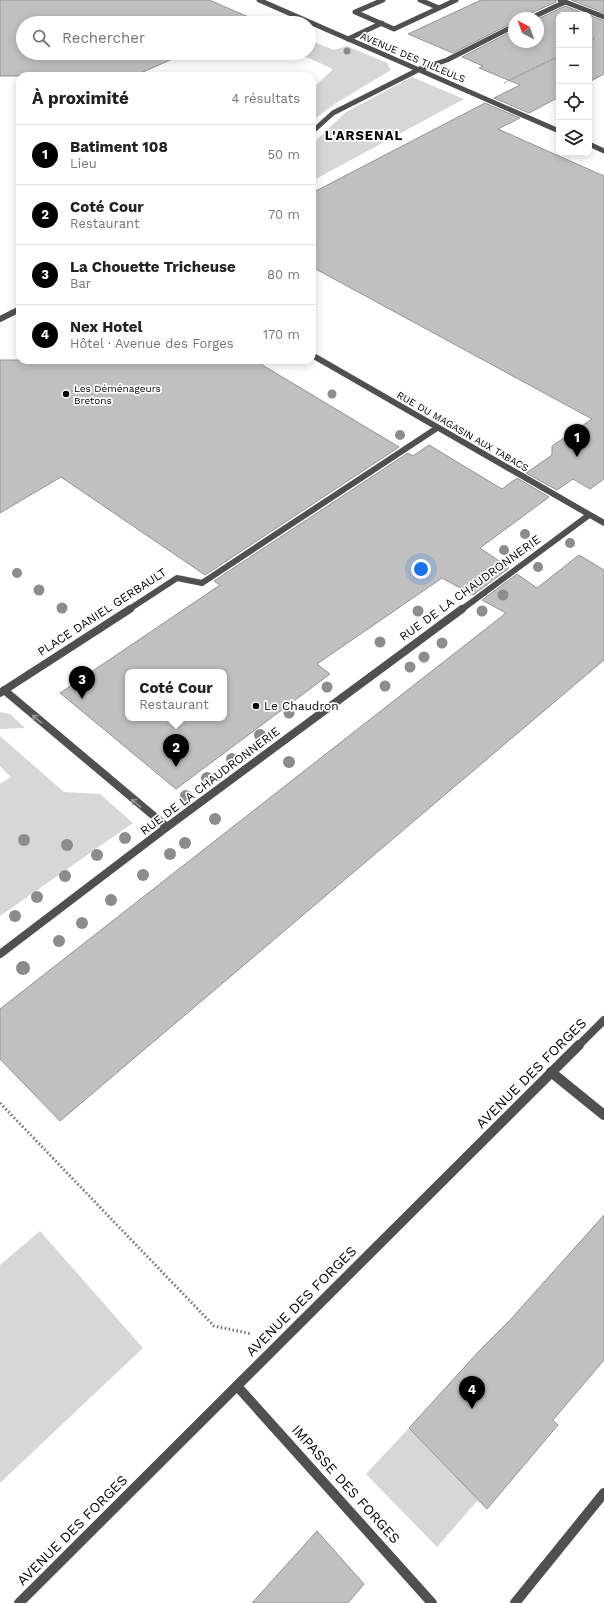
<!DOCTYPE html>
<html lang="fr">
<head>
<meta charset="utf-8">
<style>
  :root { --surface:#fff; --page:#f6f6f6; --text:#222; --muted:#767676; --line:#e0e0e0; --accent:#000 }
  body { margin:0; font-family:"Work Sans",sans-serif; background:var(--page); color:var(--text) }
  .controls { position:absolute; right:12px; top:12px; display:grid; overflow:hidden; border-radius:8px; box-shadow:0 2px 10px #0003 }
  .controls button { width:36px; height:36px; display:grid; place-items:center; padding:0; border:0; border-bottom:1px solid var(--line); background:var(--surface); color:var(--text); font:20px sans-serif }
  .compass { position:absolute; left:508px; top:12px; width:36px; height:36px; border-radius:50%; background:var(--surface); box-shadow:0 2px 10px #0003; rotate:319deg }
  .you { position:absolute; left:421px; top:569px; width:14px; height:14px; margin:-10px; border:3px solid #fff; border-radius:50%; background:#1a73e8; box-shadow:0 0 0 6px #1a73e833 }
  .badge { display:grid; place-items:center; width:26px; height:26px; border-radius:50%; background:var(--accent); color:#fff; font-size:13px; font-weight:700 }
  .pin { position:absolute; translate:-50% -33px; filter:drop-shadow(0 1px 2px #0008) }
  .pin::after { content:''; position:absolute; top:21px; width:14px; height:12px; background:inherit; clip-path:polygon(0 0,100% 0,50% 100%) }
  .popup { position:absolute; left:125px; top:669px; width:102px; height:52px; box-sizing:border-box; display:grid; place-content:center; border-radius:8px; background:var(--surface); filter:drop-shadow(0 1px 3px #0005); font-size:13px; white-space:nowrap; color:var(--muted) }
  .popup b { font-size:15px; color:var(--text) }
  .popup::after { content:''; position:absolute; left:50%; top:100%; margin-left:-8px; border:8px solid transparent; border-top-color:var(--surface) }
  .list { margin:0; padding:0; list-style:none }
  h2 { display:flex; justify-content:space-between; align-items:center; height:52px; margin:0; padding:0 16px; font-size:17px }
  h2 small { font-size:13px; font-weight:400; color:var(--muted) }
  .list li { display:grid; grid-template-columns:26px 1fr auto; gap:12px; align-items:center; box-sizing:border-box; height:60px; padding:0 16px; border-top:1px solid var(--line) }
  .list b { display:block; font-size:15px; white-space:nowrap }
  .list p { margin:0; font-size:13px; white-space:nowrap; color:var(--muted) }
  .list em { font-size:13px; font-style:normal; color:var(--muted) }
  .icon { flex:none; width:22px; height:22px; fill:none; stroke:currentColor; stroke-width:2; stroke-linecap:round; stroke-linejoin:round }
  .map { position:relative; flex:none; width:604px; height:1603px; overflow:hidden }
  .search { position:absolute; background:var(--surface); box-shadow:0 2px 10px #0003; left:16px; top:16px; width:300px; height:44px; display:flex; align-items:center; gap:10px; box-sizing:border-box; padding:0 14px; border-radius:22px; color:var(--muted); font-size:15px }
  .panel { position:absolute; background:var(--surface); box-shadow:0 2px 10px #0003; left:16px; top:72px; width:300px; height:292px; border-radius:12px }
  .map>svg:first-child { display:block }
  .green { fill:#d7d7d7 }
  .building { fill:#c0c0c0; stroke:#949494; fill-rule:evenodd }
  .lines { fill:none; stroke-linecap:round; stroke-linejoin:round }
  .path-far1 { stroke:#727272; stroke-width:1.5; stroke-dasharray:0.5 1; stroke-linecap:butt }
  .path { stroke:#727272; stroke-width:3; stroke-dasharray:1.5 2.5; stroke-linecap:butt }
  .service-far3 { stroke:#505050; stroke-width:5 }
  .service-far2 { stroke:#505050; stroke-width:6 }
  .service-far1 { stroke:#505050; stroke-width:8 }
  .service { stroke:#505050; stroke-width:10 }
  .minor-far3 { stroke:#505050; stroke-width:5 }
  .minor-far2 { stroke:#505050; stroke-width:6 }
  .minor-far1 { stroke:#505050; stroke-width:8 }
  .minor { stroke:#505050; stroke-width:10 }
  .tree { fill:#8c8c8c }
  .oneway { stroke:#969696 }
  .poi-dot { fill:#000; stroke:#fff; stroke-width:1.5 }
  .labels { text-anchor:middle; stroke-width:3.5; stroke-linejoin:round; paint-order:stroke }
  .far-street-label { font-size:10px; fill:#000; stroke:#fff }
  .far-poi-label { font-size:10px; fill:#000; stroke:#fff; text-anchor:start }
  .street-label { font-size:12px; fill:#000; stroke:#fff }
  .poi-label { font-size:12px; fill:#000; stroke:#fff; text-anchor:start }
  .far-district-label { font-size:13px; font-weight:bold; letter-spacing:1px; fill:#000; stroke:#fff }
  .near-street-label { font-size:14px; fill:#000; stroke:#fff }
</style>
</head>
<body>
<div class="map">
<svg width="604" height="1603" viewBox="0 0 604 1603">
  <rect width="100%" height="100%" fill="#fff"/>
  <path class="green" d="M 309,40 L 334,50 L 347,46 L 387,63 L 391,70 L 336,103 L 312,121 L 312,89 L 333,69 L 297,53 L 309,53 Z
    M 412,77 L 464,99 L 312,181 L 312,144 L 346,112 Z
    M 0,712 L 10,714 L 25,728 L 0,729 Z
    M 0,736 L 64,792 L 100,794 L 133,823 L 0,916 L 0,784 L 11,777 L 0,766 Z
    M 40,1231 L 143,1348 L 0,1483 L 0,1265 Z
    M 409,1428 L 478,1500 L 437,1547 L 366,1474 Z"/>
  <path class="building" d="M 0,0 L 209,0 L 258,21 L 254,23 L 23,23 L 23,53 L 186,53 L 134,76 L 0,76 Z
    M 481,0 L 556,0 L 556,2 L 529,14 L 527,18 L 514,18 L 514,22 L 453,53 L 408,34 Z
    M 571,0 L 604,0 L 604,13 Z
    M 565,6 L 588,15 L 559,15 L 559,97 L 529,113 L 494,98 L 520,85 L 479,68 L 483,66 L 462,57 L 514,30 L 514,42 L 538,42 L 538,19 Z
    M 589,15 L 604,21 L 604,74 L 589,82 Z
    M 485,103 L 520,118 L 498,129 L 604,176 L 604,479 L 590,489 L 573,479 L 557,490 L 526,473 L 552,455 L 552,446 L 592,419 L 312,267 L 312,193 Z
    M 0,360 L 254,360 L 399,447 L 205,575 L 61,477 L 0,513 Z
    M 429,445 L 502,489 L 517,478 L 549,497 L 480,548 L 509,568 L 473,595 L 442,578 L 317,664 L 330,674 L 176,789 L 60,693 L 220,585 L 214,581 L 408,453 L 413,456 ZM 128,672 L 224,672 L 224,718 L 128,718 Z
    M 579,555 L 604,570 L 604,660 L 60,1121 L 0,1059 L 0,1009 L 506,613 L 482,600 L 517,574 L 537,588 Z
    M 604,1215 L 604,1360 L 553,1420 L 558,1425 L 487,1509 L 409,1428 L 480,1350 L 511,1319 Z
    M 317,1531 L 364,1584 L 348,1603 L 252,1603 Z"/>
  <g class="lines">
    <path class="path-far1" d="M 589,41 L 595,38
      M 504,83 L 559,56"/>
    <path class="path" d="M 0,1103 L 214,1326 L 252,1334"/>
    <path class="service-far3" d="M 383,0 L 355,12 L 394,29 L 439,8 L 420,0
      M 560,0 L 604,17
      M 439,8 L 456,0
      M 531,18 L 565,2
      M 348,39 L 382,23
      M 420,69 L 447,60 L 514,26"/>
    <path class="service-far2" d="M 128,610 L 177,578 L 202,583 L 437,428"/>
    <path class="service-far1" d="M 4,690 L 167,827
      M 0,693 L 130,609"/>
    <path class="service" d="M 551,1072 L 604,1115
      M 237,1386 L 432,1603
      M 515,1603 L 604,1493"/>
    <path class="minor-far3" d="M 259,0 L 559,131
      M 312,132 L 333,113 L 420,69
      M 589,144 L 604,151"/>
    <path class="minor-far2" d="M 0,319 L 20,309
      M 312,355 L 604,523
      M 461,610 L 589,515"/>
    <path class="minor-far1" d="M 0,954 L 167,827 L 462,609
      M 578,1046 L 604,1020"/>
    <path class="minor" d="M 19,1603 L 579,1045"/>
  </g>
  <g class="tree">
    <circle cx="347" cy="51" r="3.5"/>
    <circle cx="332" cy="394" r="4.5"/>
    <circle cx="400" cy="435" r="5"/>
    <circle cx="525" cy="534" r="5"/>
    <circle cx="570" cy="543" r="5"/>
    <circle cx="504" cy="550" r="5"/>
    <circle cx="538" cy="567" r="5"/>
    <circle cx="17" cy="573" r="5"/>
    <circle cx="39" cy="590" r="5.5"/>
    <circle cx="503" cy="595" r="5.5"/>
    <circle cx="62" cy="608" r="5.5"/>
    <circle cx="418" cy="611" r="5.5"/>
    <circle cx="482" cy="611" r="5.5"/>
    <circle cx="380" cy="642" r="5.5"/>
    <circle cx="442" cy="643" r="5.5"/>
    <circle cx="424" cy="657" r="5.5"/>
    <circle cx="410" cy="667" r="5.5"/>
    <circle cx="385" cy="686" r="5.5"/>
    <circle cx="327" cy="687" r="5.5"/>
    <circle cx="289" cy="713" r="5.5"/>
    <circle cx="260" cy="735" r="6"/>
    <circle cx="232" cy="759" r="6"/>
    <circle cx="289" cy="762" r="6"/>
    <circle cx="207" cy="778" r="6"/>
    <circle cx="186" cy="796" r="6"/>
    <circle cx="215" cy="819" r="6"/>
    <circle cx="125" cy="838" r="6"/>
    <circle cx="24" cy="840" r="6"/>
    <circle cx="185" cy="843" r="6"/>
    <circle cx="67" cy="845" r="6"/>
    <circle cx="170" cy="854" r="6"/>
    <circle cx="97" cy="855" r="6"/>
    <circle cx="143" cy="875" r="6"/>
    <circle cx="65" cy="876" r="6"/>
    <circle cx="37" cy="897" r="6"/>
    <circle cx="111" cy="900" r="6"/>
    <circle cx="15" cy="916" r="6"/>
    <circle cx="82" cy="923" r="6"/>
    <circle cx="59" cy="941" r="6"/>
    <circle cx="23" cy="968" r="7"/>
  </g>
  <defs><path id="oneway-shaft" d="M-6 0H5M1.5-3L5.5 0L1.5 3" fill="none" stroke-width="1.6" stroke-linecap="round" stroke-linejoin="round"/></defs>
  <g class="oneway">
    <use href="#oneway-shaft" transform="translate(37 719) rotate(-140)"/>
    <use href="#oneway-shaft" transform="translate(136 803) rotate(-140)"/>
  </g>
  <g class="poi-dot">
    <circle cx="66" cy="394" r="4"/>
    <circle cx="256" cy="706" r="4"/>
  </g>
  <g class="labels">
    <g class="far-street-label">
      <text transform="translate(413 57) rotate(23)" y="4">AVENUE DES TILLEULS</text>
      <text transform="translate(463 431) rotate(30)" y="4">RUE DU MAGASIN AUX TABACS</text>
    </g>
    <g class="far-poi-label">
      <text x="74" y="392">Les Déménageurs<tspan x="74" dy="12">Bretons</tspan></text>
    </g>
    <g class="street-label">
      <text transform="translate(470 588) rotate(-36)" y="4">RUE DE LA CHAUDRONNERIE</text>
      <text transform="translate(102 612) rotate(-33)" y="4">PLACE DANIEL GERBAULT</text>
      <text transform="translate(210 781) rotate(-37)" y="4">RUE DE LA CHAUDRONNERIE</text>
    </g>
    <g class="poi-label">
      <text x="264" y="710">Le Chaudron</text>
    </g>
    <g class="far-district-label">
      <text x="364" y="140">L'ARSENAL</text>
    </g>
    <g class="near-street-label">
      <text transform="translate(531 1073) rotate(-45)" y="5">AVENUE DES FORGES</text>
      <text transform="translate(301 1301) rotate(-45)" y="5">AVENUE DES FORGES</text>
      <text transform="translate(346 1484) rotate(48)" y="5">IMPASSE DES FORGES</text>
      <text transform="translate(72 1530) rotate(-45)" y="5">AVENUE DES FORGES</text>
    </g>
  </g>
</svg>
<div class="controls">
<button>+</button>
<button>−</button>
<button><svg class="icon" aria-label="locate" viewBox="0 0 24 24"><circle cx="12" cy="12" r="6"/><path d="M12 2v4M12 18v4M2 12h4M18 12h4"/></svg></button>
<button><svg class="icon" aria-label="layers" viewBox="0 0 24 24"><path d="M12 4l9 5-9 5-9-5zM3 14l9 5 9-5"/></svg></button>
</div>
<svg class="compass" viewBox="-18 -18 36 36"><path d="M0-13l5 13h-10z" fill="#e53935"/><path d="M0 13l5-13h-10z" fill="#767676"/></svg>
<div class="you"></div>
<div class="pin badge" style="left:577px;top:457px">1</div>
<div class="pin badge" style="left:176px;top:767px">2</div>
<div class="popup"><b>Coté Cour</b>Restaurant</div>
<div class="pin badge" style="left:82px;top:699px">3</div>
<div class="pin badge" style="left:472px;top:1409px">4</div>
<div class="search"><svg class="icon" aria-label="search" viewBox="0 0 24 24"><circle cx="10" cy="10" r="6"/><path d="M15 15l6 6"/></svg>Rechercher</div>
<section class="panel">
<h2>À proximité<small>4 résultats</small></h2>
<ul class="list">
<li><span class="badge">1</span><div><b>Batiment 108</b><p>Lieu</p></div><em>50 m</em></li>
<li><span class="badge">2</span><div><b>Coté Cour</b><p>Restaurant</p></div><em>70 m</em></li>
<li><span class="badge">3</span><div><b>La Chouette Tricheuse</b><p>Bar</p></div><em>80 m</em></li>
<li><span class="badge">4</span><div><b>Nex Hotel</b><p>Hôtel · Avenue des Forges</p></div><em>170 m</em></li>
</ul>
</section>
</div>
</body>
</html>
